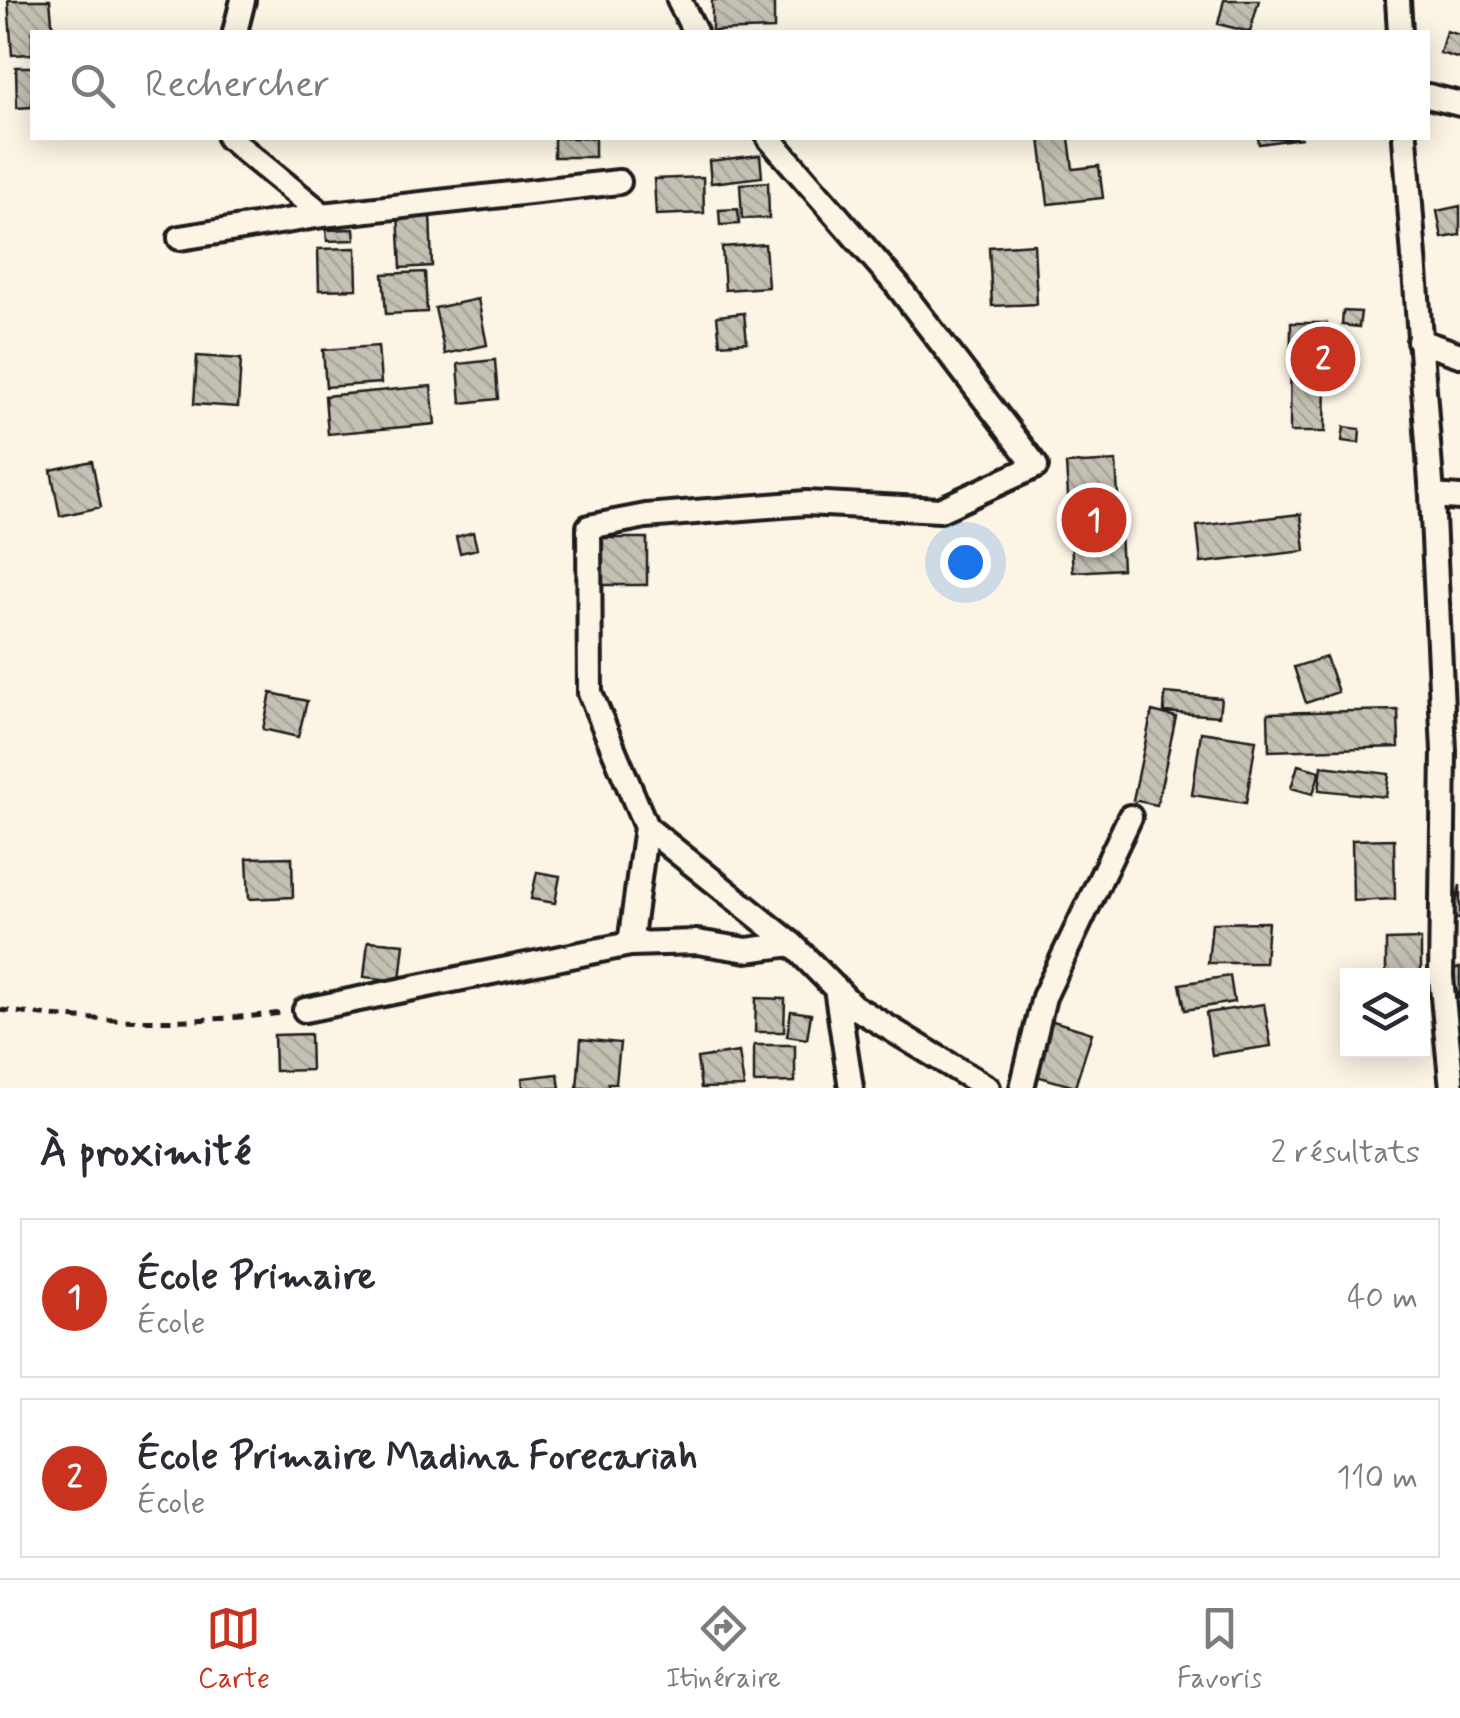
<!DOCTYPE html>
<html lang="fr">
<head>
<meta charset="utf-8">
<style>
  :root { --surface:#fff; --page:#f7f7f7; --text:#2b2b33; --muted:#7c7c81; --line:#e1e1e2; --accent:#c8321e }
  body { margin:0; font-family:Mynerve,sans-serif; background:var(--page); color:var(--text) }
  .controls { position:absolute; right:30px; bottom:30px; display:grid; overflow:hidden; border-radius:0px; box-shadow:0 5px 25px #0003 }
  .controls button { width:90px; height:90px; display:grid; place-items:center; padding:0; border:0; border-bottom:2px solid var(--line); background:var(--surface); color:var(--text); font:50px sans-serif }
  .you { position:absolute; left:965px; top:562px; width:35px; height:35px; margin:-25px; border:8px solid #fff; border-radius:50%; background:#1a73e8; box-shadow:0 0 0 15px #1a73e833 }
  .badge { display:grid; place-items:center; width:65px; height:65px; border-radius:50%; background:var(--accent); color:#fff; font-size:32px; font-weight:700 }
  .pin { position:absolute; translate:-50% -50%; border:5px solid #fff; box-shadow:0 2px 10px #0006 }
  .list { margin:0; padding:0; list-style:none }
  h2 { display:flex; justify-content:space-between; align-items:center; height:130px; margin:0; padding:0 40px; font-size:42px }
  h2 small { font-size:32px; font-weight:400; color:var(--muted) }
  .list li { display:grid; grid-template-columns:65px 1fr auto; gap:30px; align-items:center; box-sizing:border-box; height:160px; margin:0 20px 20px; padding:0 20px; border:2px solid var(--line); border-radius:0px }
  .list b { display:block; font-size:38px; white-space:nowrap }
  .list p { margin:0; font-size:32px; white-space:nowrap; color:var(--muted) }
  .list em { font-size:32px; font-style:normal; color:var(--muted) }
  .icon { flex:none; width:55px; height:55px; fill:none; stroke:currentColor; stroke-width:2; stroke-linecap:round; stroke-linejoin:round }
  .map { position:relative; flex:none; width:1460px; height:1088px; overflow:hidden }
  .search { position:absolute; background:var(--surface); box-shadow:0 5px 25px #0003; left:30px; right:30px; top:30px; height:110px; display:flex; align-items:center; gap:25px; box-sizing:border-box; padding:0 35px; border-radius:0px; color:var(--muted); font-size:38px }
  .sheet { height:490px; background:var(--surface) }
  nav { display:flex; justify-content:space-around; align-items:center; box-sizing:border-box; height:140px; border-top:2px solid var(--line); background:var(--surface); font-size:28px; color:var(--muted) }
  nav a { display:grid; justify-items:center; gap:5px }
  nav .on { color:var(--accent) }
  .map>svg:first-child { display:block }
  .building { fill:url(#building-back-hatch); stroke:#1c1c1c; stroke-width:2.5 }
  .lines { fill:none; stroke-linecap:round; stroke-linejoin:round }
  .minor-casing { stroke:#1c1c1c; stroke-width:30 }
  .path { stroke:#1c1c1c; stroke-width:5; stroke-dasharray:10 8; stroke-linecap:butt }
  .minor { stroke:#fcf5e5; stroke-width:22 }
</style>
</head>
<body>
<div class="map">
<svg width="1460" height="1088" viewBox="0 0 1460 1088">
  <defs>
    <pattern id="building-back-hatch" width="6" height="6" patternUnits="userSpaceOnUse" patternTransform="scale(2.5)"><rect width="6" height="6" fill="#c4c0b3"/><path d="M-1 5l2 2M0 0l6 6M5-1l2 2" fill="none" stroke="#a8a499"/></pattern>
  </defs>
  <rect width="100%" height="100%" fill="#fcf5e5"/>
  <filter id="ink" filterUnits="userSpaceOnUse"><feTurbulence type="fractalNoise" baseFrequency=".01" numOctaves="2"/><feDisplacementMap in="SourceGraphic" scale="20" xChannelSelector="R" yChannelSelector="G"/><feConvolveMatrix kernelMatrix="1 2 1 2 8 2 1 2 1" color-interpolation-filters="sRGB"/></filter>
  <g filter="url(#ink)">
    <path class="building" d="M 8,0 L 50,0 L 53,32 L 32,32 L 32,54 L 12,55 Z
      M 712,0 L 774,0 L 774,29 L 712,31 Z
      M 1224,0 L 1259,0 L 1250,32 L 1218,24 Z
      M 1446,31 L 1460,35 L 1460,59 L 1440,53 Z
      M 16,67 L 32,67 L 32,107 L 17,108 Z
      M 554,138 L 595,138 L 595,157 L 554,157 Z
      M 1040,138 L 1069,138 L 1073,169 L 1099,166 L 1103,198 L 1048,204 Z
      M 1258,138 L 1302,138 L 1259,144 Z
      M 760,155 L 762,177 L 711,183 L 709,161 Z
      M 703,177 L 704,213 L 656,215 L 654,179 Z
      M 768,182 L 769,218 L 742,219 L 740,184 Z
      M 1460,206 L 1460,235 L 1442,238 L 1437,211 Z
      M 738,209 L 739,224 L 720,225 L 719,210 Z
      M 430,212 L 432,266 L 401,268 L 398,214 Z
      M 354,229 L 355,240 L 327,241 L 326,230 Z
      M 765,244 L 768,287 L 725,290 L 722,247 Z
      M 1034,244 L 1037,304 L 992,306 L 989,247 Z
      M 356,248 L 357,289 L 319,290 L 318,249 Z
      M 425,272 L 427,312 L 386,314 L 383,274 Z
      M 478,299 L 487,345 L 445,354 L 435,308 Z
      M 1343,311 L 1361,312 L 1359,327 L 1342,325 Z
      M 744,313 L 747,342 L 720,344 L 717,316 Z
      M 1291,323 L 1327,323 L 1325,432 L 1290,432 Z
      M 378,346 L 381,383 L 326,387 L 323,350 Z
      M 197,356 L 241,359 L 238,407 L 194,404 Z
      M 495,360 L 498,399 L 461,403 L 458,364 Z
      M 431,386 L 435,424 L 328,434 L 325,396 Z
      M 1344,427 L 1360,429 L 1359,443 L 1342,441 Z
      M 92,461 L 101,507 L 60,516 L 51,470 Z
      M 1116,461 L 1122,569 L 1073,572 L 1066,464 Z
      M 1301,514 L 1305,551 L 1201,563 L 1197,526 Z
      M 473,532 L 477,549 L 460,553 L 456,537 Z
      M 599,538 L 647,538 L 647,585 L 599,585 Z
      M 1326,657 L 1338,692 L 1306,703 L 1294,667 Z
      M 271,693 L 307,701 L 298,737 L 263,729 Z
      M 1165,693 L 1221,698 L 1219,716 L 1164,712 Z
      M 1398,710 L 1399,747 L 1269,751 L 1268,713 Z
      M 1152,711 L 1176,717 L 1157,805 L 1133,800 Z
      M 1201,732 L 1256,740 L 1246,803 L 1192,795 Z
      M 1298,765 L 1320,771 L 1313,794 L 1291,788 Z
      M 1322,766 L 1389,774 L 1386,797 L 1319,790 Z
      M 1394,839 L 1395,899 L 1353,901 L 1352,840 Z
      M 292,857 L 293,897 L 249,899 L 247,858 Z
      M 537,872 L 560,876 L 555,903 L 531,899 Z
      M 1460,885 L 1460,919 L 1453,918 Z
      M 1268,922 L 1265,963 L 1208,963 L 1212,923 Z
      M 1421,939 L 1421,976 L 1386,976 L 1386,940 Z
      M 368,941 L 404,944 L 400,981 L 364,977 Z
      M 1460,967 L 1460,997 L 1459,998 L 1450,970 Z
      M 1230,976 L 1234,1002 L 1185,1010 L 1180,984 Z
      M 756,998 L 785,999 L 784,1032 L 755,1032 Z
      M 1264,1004 L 1271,1046 L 1212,1055 L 1206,1013 Z
      M 791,1011 L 811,1014 L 807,1039 L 787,1036 Z
      M 1050,1020 L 1092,1033 L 1075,1087 L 1033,1075 Z
      M 310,1034 L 311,1070 L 275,1071 L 274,1035 Z
      M 581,1039 L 620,1043 L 616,1083 L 608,1083 L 608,1088 L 577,1088 Z
      M 754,1045 L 795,1045 L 795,1082 L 754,1083 Z
      M 739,1052 L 744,1087 L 701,1088 L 697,1058 Z
      M 558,1074 L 560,1088 L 523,1088 L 522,1078 Z"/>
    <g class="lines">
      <g class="minor-casing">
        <path id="minor" d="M 679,0 L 695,32
          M 1398,0 L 1400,32
          M 235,32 L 243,0
          M 1428,96 L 1460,104
          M 229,138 L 323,215
          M 769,138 L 897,285 L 1036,466 L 940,510 L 806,503 L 646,516 L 589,527 L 590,693 L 646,827 L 792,944
          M 1405,138 L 1432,496 L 1444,751 L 1441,977 L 1452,1088
          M 180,238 L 323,215 L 619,182
          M 1419,341 L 1460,355
          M 1432,496 L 1460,498
          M 630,944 L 646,827
          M 836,988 L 851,1088
          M 305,1010 L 630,944 L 697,942 L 747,950 L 792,944 L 853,1006 L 988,1088
          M 1022,1088 L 1044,997 L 1130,817"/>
      </g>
      <path class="path" d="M 0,1010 C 94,1023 188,1024 282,1013"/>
      <use href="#minor" class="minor"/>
    </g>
  </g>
</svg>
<div class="controls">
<button><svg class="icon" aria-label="layers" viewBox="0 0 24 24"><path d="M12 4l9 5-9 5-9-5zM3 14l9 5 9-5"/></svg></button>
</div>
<div class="you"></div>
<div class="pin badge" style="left:1094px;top:520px">1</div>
<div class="pin badge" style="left:1323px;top:359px">2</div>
<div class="search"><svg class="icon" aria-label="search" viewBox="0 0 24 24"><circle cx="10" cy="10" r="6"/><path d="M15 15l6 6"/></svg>Rechercher</div>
</div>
<section class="sheet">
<h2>À proximité<small>2 résultats</small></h2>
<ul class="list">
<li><span class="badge">1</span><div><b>École Primaire</b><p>École</p></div><em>40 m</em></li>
<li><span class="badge">2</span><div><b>École Primaire Madina Forecariah</b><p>École</p></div><em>110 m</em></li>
</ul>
</section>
<nav>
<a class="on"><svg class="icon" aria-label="map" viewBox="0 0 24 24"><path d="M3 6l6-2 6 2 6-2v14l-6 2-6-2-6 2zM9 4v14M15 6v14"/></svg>Carte</a>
<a><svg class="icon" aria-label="directions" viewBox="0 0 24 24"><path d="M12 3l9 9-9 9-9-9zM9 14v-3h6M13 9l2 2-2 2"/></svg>Itinéraire</a>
<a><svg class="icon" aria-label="saved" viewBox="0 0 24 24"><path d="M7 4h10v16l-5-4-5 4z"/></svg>Favoris</a>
</nav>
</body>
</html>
